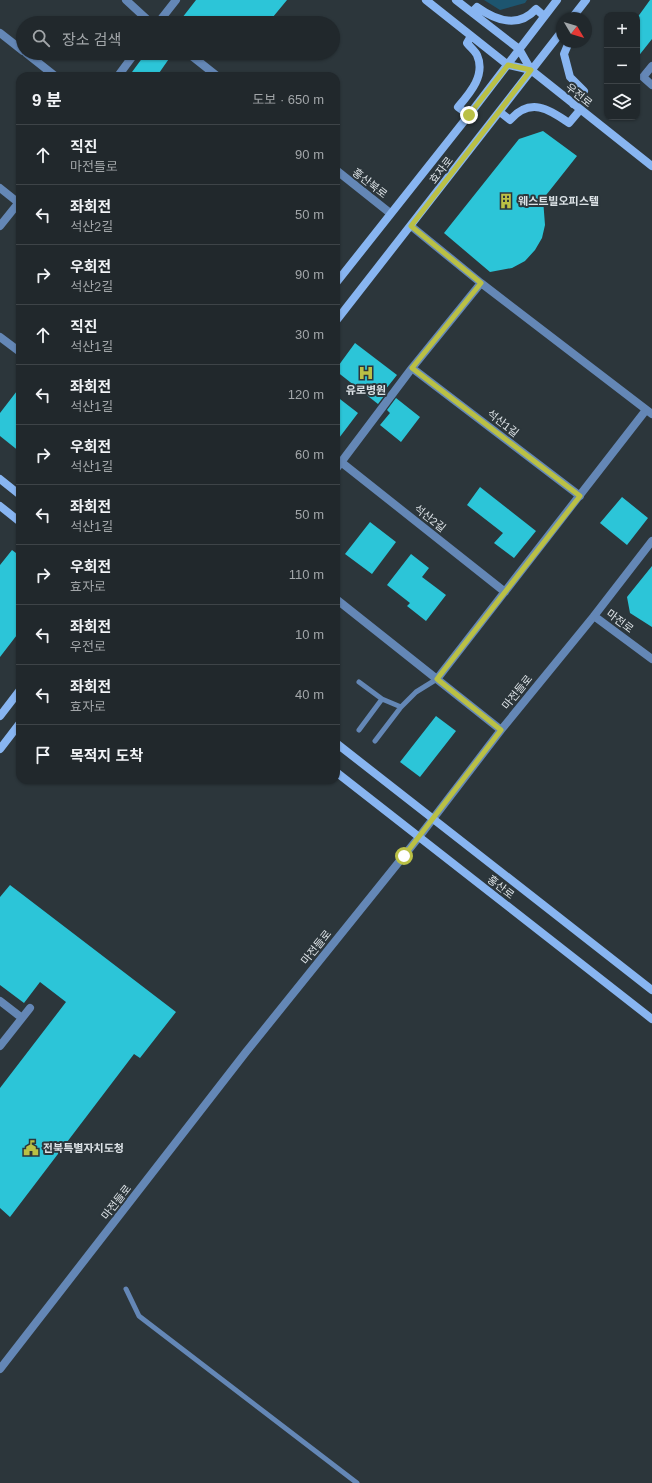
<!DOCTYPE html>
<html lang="ko">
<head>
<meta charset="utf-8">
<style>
  :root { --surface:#21282c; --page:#2d3438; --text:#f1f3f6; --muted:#a2a6a9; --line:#3e4448 }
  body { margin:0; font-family:Arial,"Noto Sans KR",sans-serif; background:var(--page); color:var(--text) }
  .controls { position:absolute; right:12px; top:12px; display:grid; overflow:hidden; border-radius:8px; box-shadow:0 1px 3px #0004 }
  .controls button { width:36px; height:36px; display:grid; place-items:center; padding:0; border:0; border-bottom:1px solid var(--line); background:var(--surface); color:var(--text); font:20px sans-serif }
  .compass { position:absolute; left:556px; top:12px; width:36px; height:36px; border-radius:50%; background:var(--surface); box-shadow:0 1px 3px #0004; rotate:128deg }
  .stop { position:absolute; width:12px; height:12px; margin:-9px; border:3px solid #bac045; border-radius:50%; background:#fff }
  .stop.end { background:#bac045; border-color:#fff; box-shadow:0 1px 4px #0008 }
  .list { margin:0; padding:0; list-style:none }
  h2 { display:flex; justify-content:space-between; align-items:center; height:52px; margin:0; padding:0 16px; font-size:17px }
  h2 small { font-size:13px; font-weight:400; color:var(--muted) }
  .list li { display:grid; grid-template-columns:26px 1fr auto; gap:12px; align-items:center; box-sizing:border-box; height:60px; padding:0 16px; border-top:1px solid var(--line) }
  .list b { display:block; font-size:15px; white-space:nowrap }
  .list p { margin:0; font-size:13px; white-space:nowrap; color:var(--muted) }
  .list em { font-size:13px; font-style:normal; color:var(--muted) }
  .icon { flex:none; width:22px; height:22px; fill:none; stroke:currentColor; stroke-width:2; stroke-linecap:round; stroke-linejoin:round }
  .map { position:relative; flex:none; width:652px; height:1483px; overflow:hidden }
  .search { position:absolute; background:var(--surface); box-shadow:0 1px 3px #0004; left:16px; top:16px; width:324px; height:44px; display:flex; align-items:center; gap:10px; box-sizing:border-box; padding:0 14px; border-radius:22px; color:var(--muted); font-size:15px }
  .panel { position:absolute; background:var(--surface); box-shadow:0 1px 3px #0004; left:16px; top:72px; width:324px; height:712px; border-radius:12px }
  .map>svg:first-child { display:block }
  .green { fill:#1d556f }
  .building { fill:#2cc5d8 }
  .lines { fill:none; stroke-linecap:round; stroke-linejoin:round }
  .lane { stroke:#6487b6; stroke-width:5 }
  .street { stroke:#6487b6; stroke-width:8 }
  .secondary { stroke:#88b5f1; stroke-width:8 }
  .route { stroke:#bac045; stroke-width:5 }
  .labels { text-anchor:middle; stroke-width:4; stroke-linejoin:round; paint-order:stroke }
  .street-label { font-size:11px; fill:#dce2e6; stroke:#2c363b }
  .poi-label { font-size:11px; font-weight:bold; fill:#dce2e6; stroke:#2c363b; text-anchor:start }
</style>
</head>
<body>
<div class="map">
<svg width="652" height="1483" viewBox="0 0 652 1483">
  <rect width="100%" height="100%" fill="#2c363b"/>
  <path class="green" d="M 484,0 L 527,0 L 525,3 L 500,10 Z"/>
  <path class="building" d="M 196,0 L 287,0 L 268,23 L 188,23 L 182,18 Z
    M 650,0 L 652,0 L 652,39 L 637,58 L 637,18 Z
    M 146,53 L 173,53 L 157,76 L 137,76 L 132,72 Z
    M 543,131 L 577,156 L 543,199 L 545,225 L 542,238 L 535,250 L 525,261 L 512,268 L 490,272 L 444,233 L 519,139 Z
    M 355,343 L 397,375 L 385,390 L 387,392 L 378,404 L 336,371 L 336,369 Z
    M 20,387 L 20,452 L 0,436 L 0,413 Z
    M 336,396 L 358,413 L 336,442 Z
    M 396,398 L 420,417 L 401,442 L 380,425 L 390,413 L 387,410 Z
    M 480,487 L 536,531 L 514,558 L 494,543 L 503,533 L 467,505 Z
    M 622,497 L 648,518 L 627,545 L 600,523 Z
    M 370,522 L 396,542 L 372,574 L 345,554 Z
    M 12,550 L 20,556 L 20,631 L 0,657 L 0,565 Z
    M 411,554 L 429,568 L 422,577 L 446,595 L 426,621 L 407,606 L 410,603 L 387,585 Z
    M 652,566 L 652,627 L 630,613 L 627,597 Z
    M 436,716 L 456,731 L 420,777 L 400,762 Z
    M 10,885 L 176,1012 L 140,1058 L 134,1054 L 10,1217 L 0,1208 L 0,1088 L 66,1002 L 40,982 L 24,1003 L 0,985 L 0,897 Z"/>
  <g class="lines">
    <path class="lane" d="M 359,682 L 382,699 L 401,707
      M 359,730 L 382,699
      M 375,741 L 401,707 L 416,692 L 437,679
      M 126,1289 L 139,1316 L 357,1483"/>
    <path class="street" d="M 126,0 L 151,23
      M 158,23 L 176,0
      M 0,33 L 23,51
      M 26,53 L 55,76
      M 188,53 L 217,76
      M 652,66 L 643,77 L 652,85
      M 118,76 L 135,53
      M 336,170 L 390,213
      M 0,188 L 20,204
      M 0,226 L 20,201
      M 411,226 L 481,283 L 652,414
      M 0,337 L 20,352
      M 412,368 L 580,496
      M 341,462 L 505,592
      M 336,469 L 412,368 L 481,283
      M 336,599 L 501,730
      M 594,616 L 652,659
      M 437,679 L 646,410
      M 0,1001 L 22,1018
      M 0,1046 L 30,1008
      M 0,1369 L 246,1052 L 419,837 L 501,730 L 594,616 L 652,541"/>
    <path class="secondary" d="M 426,0 L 508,65 L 531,70
      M 456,0 L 519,49 L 531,70 L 652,166
      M 472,12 L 477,7 C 495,20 518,29 536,9 L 544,16
      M 572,18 L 586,0
      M 569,42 L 564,54 L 570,77 L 584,91 L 573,104
      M 500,112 L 510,120 C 530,97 549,109 569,123 L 580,110
      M 469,115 L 458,107 C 470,93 486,75 477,55 C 475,51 470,47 467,43 L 471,36
      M 336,283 L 469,115 L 557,0
      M 336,321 L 562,31
      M 0,479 L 20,495
      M 0,506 L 20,522
      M 0,716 L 20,690
      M 336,743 L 652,990
      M 0,749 L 20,723
      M 336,772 L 652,1019"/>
  </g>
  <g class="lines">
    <path class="route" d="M 404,856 L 501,730 L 437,679 L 580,496 L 412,368 L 481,283 L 411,226 L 531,70 L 508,65 L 469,115"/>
  </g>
  <defs>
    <g id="building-bare" transform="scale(1.2)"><path d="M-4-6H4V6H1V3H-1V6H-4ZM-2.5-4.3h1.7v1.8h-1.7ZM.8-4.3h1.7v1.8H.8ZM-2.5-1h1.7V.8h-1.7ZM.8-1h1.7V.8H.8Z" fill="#bac045" stroke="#2c363b" stroke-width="2.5" paint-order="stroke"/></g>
    <g id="hospital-bare" transform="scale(1.2)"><path d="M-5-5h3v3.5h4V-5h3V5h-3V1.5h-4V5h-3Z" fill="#bac045" stroke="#2c363b" stroke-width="2.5" paint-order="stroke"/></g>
    <g id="civic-bare" transform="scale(1.2)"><path d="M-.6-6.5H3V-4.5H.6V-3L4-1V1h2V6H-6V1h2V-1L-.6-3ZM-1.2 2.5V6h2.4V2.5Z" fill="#bac045" stroke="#2c363b" stroke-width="2.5" paint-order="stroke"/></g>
  </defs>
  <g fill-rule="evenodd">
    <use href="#building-bare" x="506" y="201"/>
    <use href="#hospital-bare" x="366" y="373"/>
    <use href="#civic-bare" x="31" y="1148"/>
  </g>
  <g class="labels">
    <g class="street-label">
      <text transform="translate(579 95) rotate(39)" y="4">우전로</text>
      <text transform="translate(441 170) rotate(-52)" y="4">효자로</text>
      <text transform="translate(370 183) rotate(38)" y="4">홍산북로</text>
      <text transform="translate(503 423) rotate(38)" y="4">석산1길</text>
      <text transform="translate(430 518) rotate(38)" y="4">석산2길</text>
      <text transform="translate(620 621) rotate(37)" y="4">마전로</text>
      <text transform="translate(517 692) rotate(-51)" y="4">마전들로</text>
      <text transform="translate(501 887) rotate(38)" y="4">홍산로</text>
      <text transform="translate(316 947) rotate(-51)" y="4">마전들로</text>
      <text transform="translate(116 1202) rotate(-52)" y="4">마전들로</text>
    </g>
    <g class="poi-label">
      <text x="518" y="205">웨스트빌오피스텔</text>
      <text x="366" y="394" text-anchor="middle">유로병원</text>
      <text x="43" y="1152">전북특별자치도청</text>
    </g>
  </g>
</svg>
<div class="controls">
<button>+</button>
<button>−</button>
<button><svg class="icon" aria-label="layers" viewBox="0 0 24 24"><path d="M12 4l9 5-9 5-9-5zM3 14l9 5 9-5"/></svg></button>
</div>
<svg class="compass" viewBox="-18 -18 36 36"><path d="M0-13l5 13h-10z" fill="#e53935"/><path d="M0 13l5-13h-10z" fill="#a2a6a9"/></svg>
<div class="stop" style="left:404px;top:856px"></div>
<div class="stop end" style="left:469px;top:115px"></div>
<div class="search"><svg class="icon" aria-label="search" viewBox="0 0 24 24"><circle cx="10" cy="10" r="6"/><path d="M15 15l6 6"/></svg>장소 검색</div>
<section class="panel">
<h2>9 분<small>도보 · 650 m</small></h2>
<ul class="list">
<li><svg class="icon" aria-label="ahead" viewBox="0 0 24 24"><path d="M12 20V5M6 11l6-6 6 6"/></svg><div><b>직진</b><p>마전들로</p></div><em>90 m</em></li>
<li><svg class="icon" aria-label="left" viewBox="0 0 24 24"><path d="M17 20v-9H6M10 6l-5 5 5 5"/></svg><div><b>좌회전</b><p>석산2길</p></div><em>50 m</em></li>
<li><svg class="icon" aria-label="right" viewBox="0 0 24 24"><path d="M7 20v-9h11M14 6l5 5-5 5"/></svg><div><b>우회전</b><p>석산2길</p></div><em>90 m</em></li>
<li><svg class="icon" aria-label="ahead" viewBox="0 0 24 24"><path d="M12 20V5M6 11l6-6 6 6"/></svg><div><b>직진</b><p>석산1길</p></div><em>30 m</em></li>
<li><svg class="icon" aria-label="left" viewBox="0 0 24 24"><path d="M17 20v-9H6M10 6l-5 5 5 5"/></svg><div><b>좌회전</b><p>석산1길</p></div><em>120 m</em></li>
<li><svg class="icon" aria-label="right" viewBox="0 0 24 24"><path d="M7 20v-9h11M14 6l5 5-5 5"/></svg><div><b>우회전</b><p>석산1길</p></div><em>60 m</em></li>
<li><svg class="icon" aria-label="left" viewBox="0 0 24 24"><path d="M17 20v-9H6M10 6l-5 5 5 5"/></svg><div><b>좌회전</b><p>석산1길</p></div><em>50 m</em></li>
<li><svg class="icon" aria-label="right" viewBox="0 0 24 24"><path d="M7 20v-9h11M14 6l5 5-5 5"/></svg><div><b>우회전</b><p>효자로</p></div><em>110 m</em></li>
<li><svg class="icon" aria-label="left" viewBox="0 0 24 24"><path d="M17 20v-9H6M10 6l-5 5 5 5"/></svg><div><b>좌회전</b><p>우전로</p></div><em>10 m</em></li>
<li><svg class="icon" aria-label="left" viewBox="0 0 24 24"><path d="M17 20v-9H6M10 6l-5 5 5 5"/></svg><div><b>좌회전</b><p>효자로</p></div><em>40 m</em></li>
<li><svg class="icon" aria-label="arrive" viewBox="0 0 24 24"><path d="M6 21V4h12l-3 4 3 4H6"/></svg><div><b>목적지 도착</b></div></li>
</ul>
</section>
</div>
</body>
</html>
